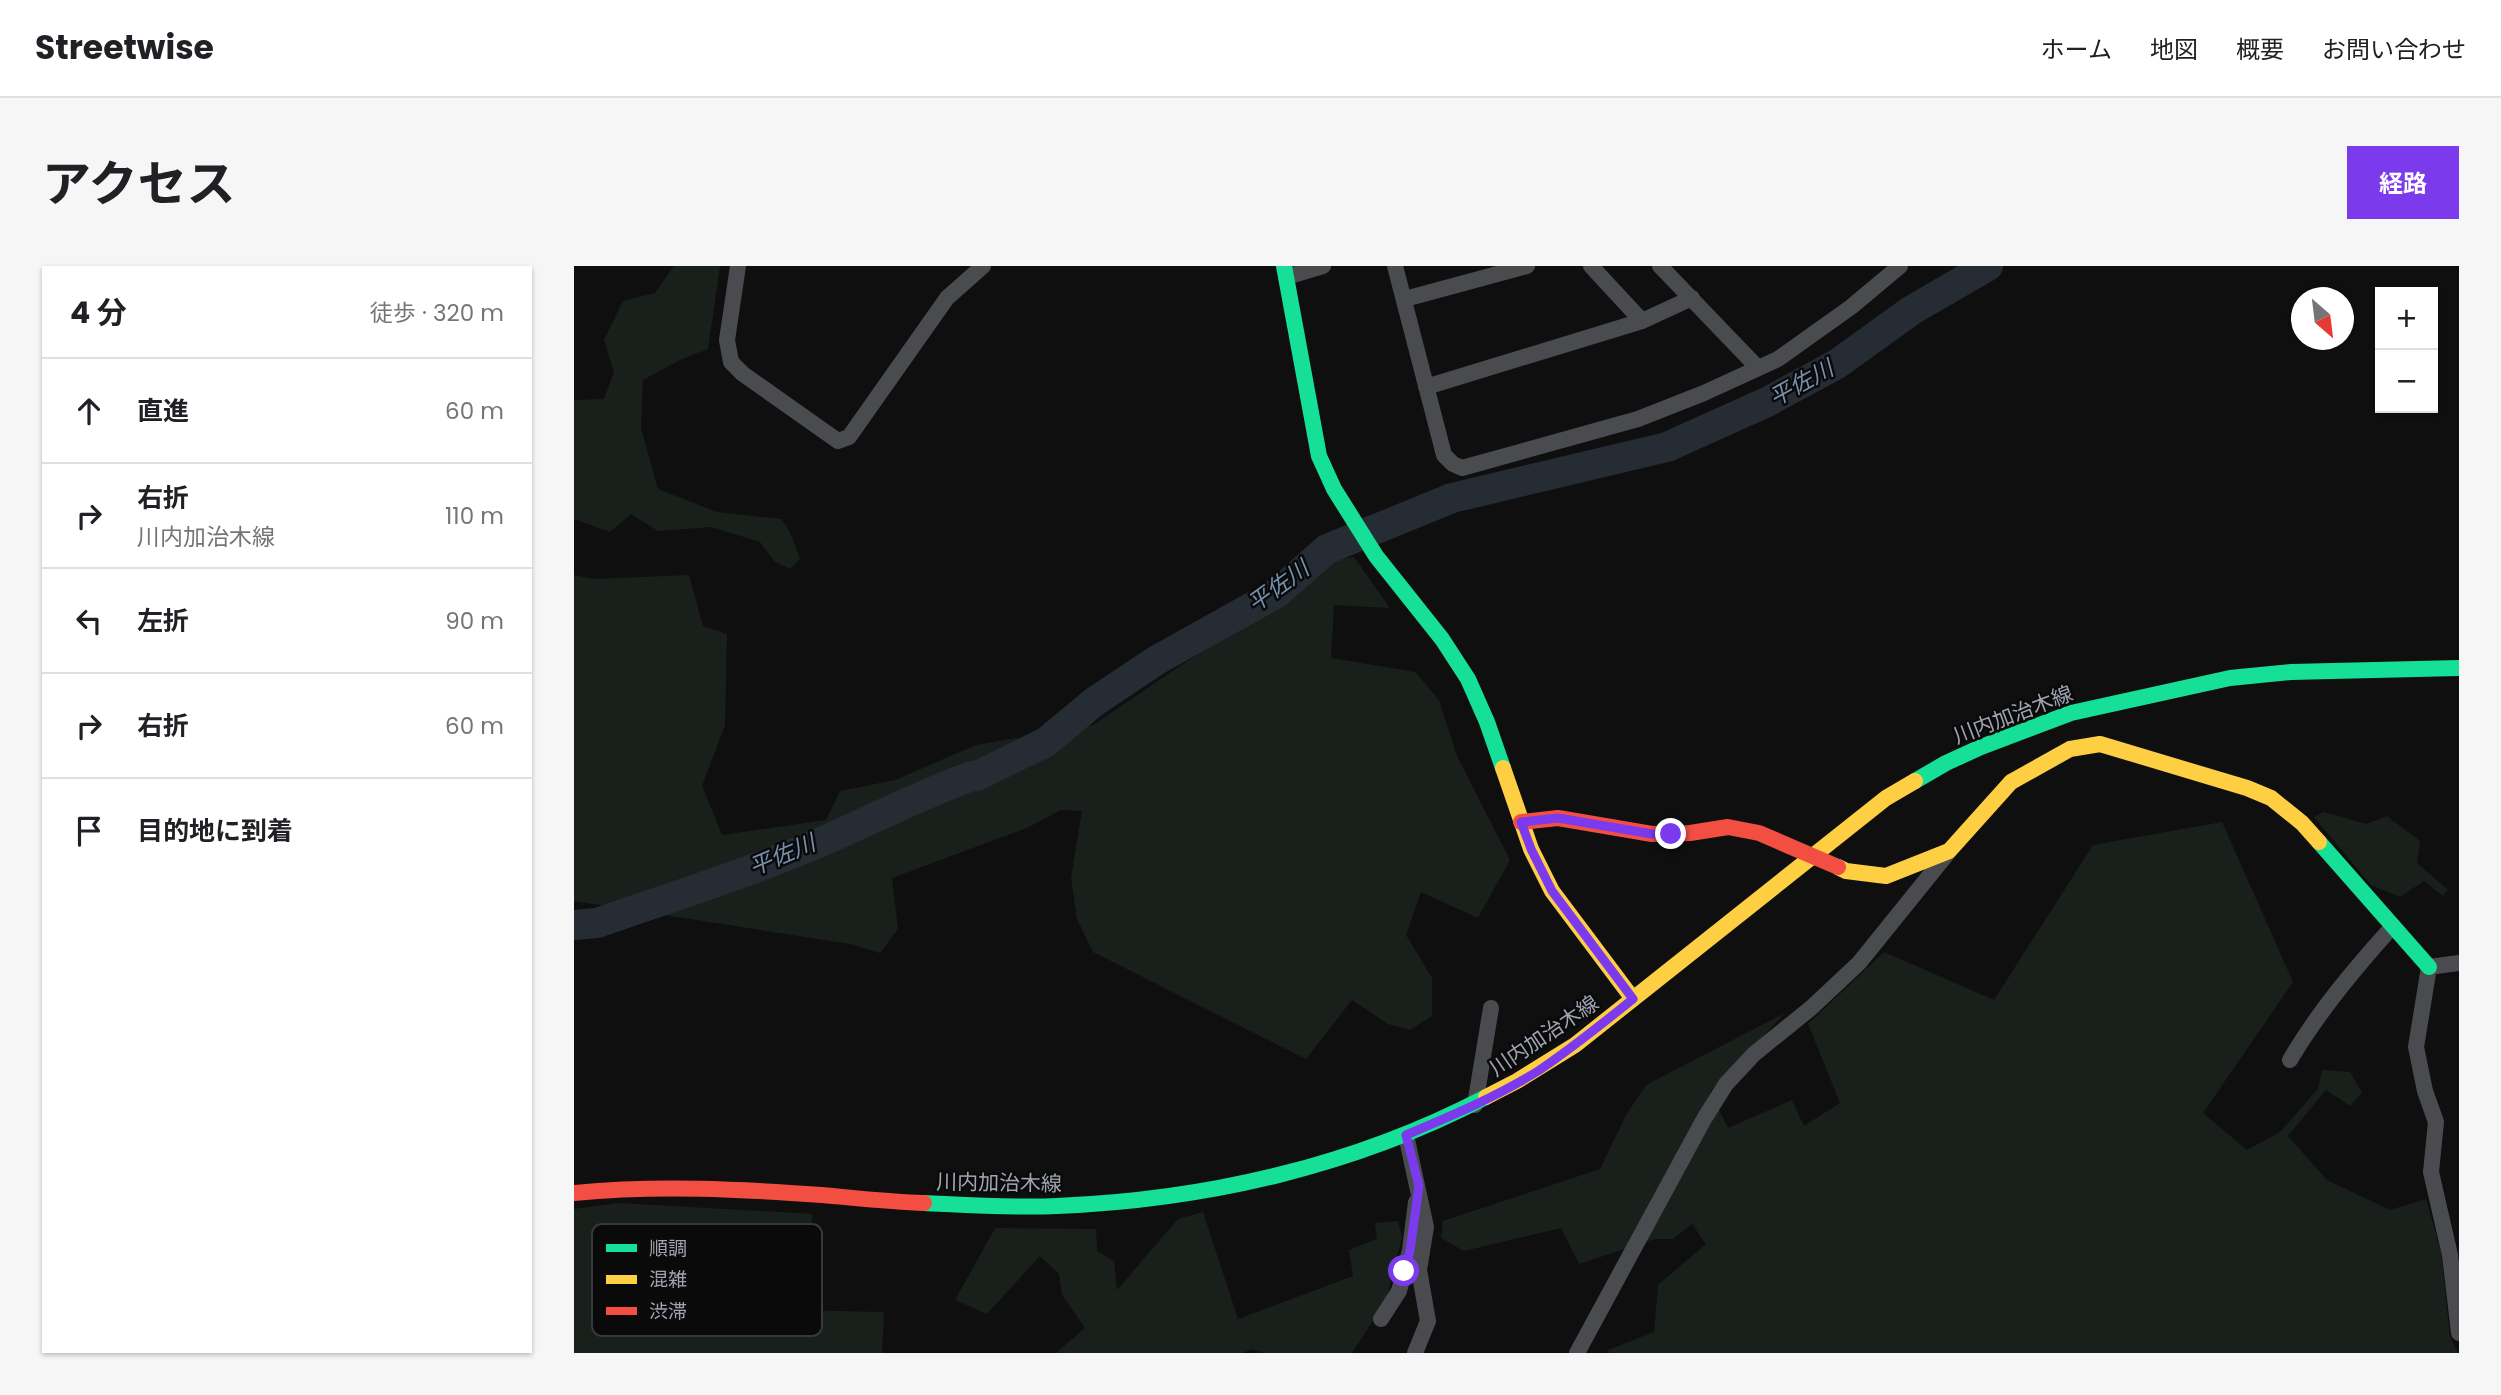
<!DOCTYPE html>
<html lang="ja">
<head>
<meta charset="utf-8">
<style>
  :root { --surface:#fff; --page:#f6f6f6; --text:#202124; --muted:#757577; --line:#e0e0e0; --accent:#7c3aed }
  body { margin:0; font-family:Poppins,"Noto Sans JP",sans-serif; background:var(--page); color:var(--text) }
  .controls { position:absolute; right:21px; top:21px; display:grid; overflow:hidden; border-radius:0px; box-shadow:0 2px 5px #0004 }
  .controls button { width:63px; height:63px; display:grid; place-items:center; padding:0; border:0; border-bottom:2px solid var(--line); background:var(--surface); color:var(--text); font:35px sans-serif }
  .compass { position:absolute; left:1717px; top:21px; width:63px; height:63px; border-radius:50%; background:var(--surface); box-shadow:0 2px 5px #0004; rotate:152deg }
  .stop { position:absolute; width:21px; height:21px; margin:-16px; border:5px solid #7c3aed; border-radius:50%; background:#fff }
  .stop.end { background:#7c3aed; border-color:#fff; box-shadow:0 2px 7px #0008 }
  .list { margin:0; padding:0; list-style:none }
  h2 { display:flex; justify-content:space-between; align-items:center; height:91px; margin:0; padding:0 28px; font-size:30px }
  h2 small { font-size:23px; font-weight:400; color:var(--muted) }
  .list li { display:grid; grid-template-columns:46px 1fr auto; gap:21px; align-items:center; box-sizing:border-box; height:105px; padding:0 28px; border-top:2px solid var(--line) }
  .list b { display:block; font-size:26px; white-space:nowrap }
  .list p { margin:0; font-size:23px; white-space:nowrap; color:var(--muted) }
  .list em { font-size:23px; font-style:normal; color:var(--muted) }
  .icon { flex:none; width:38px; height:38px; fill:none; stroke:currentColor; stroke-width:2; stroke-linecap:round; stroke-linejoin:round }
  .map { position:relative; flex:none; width:1885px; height:1087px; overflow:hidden; border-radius:0px }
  header { display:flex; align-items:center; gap:42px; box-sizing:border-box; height:98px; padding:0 35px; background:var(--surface); border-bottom:2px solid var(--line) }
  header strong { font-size:33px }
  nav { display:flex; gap:38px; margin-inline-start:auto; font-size:24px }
  .intro { display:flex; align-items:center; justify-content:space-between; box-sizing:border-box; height:168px; padding:0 42px }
  h1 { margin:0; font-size:49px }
  .button { padding:18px 32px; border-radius:0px; background:var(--accent); color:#fff; font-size:24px; font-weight:700 }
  main { display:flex; gap:42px; padding:0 42px }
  aside { flex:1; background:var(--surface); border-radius:0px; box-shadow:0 2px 5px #0004 }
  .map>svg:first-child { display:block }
  .green { fill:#19201b }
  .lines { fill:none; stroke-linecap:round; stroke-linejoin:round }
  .river { stroke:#262c33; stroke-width:30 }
  .street { stroke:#4a4b4f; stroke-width:16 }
  .fast { stroke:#16e098; stroke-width:16 }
  .slow { stroke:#ffcf43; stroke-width:16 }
  .jam { stroke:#f24e42; stroke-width:16 }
  .route { stroke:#7c3aed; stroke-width:9 }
  .labels { text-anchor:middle; stroke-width:5; stroke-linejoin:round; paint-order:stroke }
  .street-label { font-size:21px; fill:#a0a4b2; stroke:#0a0a0b }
  .water-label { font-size:23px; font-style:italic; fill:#7591ae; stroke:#0a0a0b }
  .key { fill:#0a0a0b; stroke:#37383d; stroke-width:2 }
  .key-label { font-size:19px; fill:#a0a4b2 }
</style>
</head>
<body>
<header>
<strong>Streetwise</strong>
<nav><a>ホーム</a><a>地図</a><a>概要</a><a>お問い合わせ</a></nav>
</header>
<div class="intro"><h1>アクセス</h1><a class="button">経路</a></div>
<main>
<aside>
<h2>4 分<small>徒歩 · 320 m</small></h2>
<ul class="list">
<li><svg class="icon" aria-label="ahead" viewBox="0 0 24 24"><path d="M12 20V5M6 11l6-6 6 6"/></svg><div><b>直進</b></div><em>60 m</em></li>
<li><svg class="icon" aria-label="right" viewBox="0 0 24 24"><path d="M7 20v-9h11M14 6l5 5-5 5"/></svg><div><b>右折</b><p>川内加治木線</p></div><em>110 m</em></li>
<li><svg class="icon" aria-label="left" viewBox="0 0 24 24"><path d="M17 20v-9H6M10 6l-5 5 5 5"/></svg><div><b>左折</b></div><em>90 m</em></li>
<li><svg class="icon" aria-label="right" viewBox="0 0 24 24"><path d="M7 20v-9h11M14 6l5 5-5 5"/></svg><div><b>右折</b></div><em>60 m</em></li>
<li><svg class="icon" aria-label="arrive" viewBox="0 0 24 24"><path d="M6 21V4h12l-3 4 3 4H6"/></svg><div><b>目的地に到着</b></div></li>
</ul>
</aside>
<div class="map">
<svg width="1885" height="1087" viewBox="0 0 1885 1087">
  <rect width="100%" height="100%" fill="#0f0f10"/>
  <path class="green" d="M 100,0 L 146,0 L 134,83 L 106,94 L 69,114 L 67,162 L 84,223 L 143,246 L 207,253 L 215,264 L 226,293 L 216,303 L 201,296 L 186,276 L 137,261 L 84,265 L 57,248 L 36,266 L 0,253 L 0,134 L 30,133 L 40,106 L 30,74 L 49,35 L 81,27 Z
    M 780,291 L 816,342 L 760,339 L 757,392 L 841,406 L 865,434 L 883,490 L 936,594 L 904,652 L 847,626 L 832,669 L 858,712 L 858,750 L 836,764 L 814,758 L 778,734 L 732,793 L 519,686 L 503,653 L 497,612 L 508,545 L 487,544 L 453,562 L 318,612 L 324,663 L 306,687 L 276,678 L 0,635 L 0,309 L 19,313 L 115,309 L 129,360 L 153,368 L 151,459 L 128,520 L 148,569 L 252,554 L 266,525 L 321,514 L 402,479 L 519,459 L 606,400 L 722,328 L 758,294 Z
    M 1750,546 L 1792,558 L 1813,550 L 1846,575 L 1843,597 L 1874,624 L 1869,630 L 1850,615 L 1826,631 L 1797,619 L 1740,551 Z
    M 1648,556 L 1719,716 L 1629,847 L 1673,884 L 1706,866 L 1744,823 L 1748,804 L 1776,806 L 1788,827 L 1776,840 L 1752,824 L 1714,870 L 1753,914 L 1816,944 L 1852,933 L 1867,986 L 1876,1071 L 1884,1087 L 1035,1087 L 1034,1084 L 1080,1066 L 1084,1019 L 1132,978 L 1118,958 L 1099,973 L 1081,973 L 1005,998 L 987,962 L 890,985 L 867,972 L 869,955 L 1026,903 L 1052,849 L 1072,819 L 1211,747 L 1136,826 L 1154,862 L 1218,834 L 1230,860 L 1266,837 L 1234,758 L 1310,686 L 1420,734 L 1519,579 Z
    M 44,937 L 239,948 L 234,975 L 201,991 L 219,1044 L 310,1046 L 308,1087 L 0,1087 L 0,943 Z
    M 629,946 L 664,1053 L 779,1010 L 775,984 L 803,973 L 801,957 L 824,955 L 828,971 L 812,1035 L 778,1087 L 690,1087 L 678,1083 L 669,1087 L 482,1087 L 511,1062 L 488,1029 L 485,1008 L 466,990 L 413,1048 L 381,1034 L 421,962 L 522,963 L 523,985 L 540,995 L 543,1024 L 604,953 Z"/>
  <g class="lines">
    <path class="river" d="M 0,659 L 23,657 C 94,632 166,610 235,581 C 290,558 342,530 398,510 L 403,510 L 472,476 L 520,436 L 583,394 L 703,327 L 753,283 L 878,232 L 1093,181 L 1193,136 L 1263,98 L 1338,44 L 1414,0"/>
    <path class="street" d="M 164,0 L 153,74 L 157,96 L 169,108 L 264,175 L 275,171 L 373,32 L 409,0
      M 821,0 L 870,189 L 879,198 L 888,202 L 1064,153 L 1130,127 L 1204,93 L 1277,41 L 1326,0
      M 1017,0 L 1068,55
      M 1086,0 L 1184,102
      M 712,11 L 749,0
      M 831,33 L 953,0
      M 852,121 L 1068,55 L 1118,32
      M 1885,697 L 1855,701 L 1842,781 L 1851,825 L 1862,856 L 1857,906 L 1876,989 L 1885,1067
      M 1716,794 C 1744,746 1781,702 1819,660
      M 901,839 L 917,742
      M 832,869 L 852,961 L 845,1004 L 854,1055 L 841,1087
      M 807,1053 L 825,1025 L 836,984 L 842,936
      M 1003,1087 L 1130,853 L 1152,818 L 1180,788 L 1237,742 L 1285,697 L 1373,588"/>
    <path class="fast" d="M 710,0 L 745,190 L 760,223 L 802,290 L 868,373 L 894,413 L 913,456 L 929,502
      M 1341,515 L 1372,497 L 1407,481 L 1497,447 L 1656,412 L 1717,406 L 1885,402
      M 1745,576 L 1855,701
      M 350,937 C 394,939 439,942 483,940 C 632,934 780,900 912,831"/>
    <path class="slow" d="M 929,502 L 957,583 L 978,625 L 1059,733
      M 1264,601 L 1272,605 L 1312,610 L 1375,585 L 1437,516 L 1496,483 L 1526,478 L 1673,522 L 1697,532 L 1728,557 L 1745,576
      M 912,831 L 943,815 L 1001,779 L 1312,532 L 1341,515"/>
    <path class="jam" d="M 947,556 L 984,552 L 1078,568 L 1116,567 L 1154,561 L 1185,567 L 1264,601
      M 0,927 C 83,919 165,923 248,929 C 282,932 316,936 350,937"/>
  </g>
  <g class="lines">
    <path class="route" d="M 830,1005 L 836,985 L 845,920 L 832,869 C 877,850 922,831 964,805 C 997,783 1028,758 1059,733 L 978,625 L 957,583 L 947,556 L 984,552 L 1078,568 L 1097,568"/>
  </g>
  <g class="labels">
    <g class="street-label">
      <text transform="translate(1439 449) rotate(-21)" y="7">川内加治木線</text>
      <text transform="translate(970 770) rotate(-34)" y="7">川内加治木線</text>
      <text transform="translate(425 917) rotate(1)" y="7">川内加治木線</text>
    </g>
    <g class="water-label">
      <text transform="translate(1227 117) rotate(-29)" y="8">平佐川</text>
      <text transform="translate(704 320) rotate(-36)" y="8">平佐川</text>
      <text transform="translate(208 589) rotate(-23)" y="8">平佐川</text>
    </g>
  </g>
  <rect x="18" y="958" width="230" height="112" rx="10" class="key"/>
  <rect x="32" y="978" width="31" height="8" fill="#16e098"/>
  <rect x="32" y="1009" width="31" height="9" fill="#ffcf43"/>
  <rect x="32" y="1041" width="31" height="8" fill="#f24e42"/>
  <g class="key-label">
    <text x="75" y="989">順調</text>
    <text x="75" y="1020">混雑</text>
    <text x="75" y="1052">渋滞</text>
  </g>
</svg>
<div class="controls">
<button>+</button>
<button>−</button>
</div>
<svg class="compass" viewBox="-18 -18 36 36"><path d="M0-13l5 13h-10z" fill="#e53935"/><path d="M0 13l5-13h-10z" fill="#757577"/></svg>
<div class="stop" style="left:830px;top:1005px"></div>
<div class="stop end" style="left:1097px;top:568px"></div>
</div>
</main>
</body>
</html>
